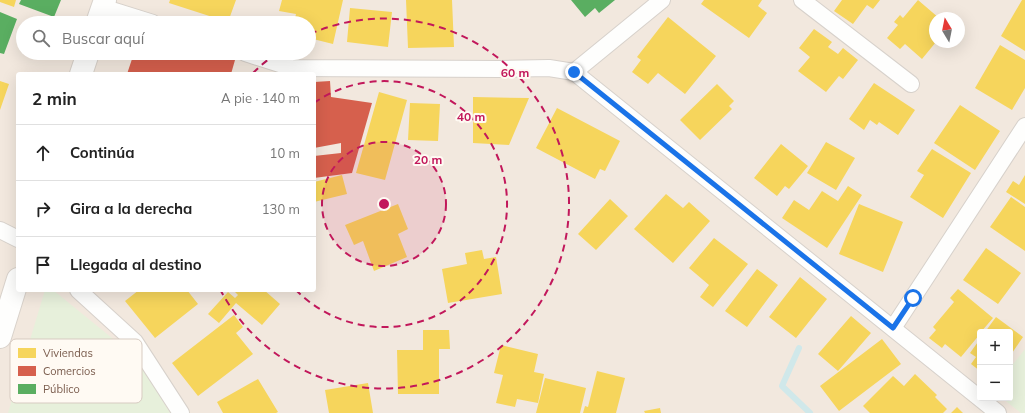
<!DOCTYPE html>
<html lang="es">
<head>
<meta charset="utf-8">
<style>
  :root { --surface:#fff; --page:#f2f2f2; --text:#222; --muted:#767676; --line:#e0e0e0 }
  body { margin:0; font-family:Mulish,sans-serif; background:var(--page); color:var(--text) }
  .controls { position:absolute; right:12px; bottom:12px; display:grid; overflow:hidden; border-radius:4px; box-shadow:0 4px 16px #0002 }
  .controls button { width:36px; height:36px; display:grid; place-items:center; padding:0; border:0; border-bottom:1px solid var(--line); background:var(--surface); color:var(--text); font:20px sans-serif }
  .compass { position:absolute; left:929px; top:12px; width:36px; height:36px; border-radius:50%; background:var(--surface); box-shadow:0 4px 16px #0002; rotate:350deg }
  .stop { position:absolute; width:12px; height:12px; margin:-9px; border:3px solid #1a73e8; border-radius:50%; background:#fff }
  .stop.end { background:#1a73e8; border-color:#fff; box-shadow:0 1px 4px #0008 }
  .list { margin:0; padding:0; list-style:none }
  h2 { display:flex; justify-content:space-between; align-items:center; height:52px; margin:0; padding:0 16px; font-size:17px }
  h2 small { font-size:13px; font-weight:400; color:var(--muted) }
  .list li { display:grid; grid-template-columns:26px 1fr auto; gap:12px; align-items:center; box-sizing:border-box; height:56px; padding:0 16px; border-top:1px solid var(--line) }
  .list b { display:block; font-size:15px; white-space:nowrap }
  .list em { font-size:13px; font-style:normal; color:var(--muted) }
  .icon { flex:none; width:22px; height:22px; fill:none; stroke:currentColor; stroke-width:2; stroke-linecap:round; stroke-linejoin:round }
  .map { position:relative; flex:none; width:1025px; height:413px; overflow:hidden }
  .search { position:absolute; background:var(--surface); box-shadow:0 4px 16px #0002; left:16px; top:16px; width:300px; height:44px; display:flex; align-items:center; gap:10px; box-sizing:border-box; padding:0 14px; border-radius:22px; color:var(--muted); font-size:15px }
  .panel { position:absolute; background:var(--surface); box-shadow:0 4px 16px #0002; left:16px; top:72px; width:300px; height:220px; border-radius:4px }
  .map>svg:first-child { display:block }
  .residential { fill:#f2e8de; fill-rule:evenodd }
  .green { fill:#e7f0db }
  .homes { fill:#f6d55c }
  .shops { fill:#d6604d }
  .public { fill:#5aae61 }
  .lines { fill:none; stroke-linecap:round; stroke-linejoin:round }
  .stream { stroke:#d0e8ea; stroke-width:6 }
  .minor-casing { stroke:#d7d1cb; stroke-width:18 }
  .secondary-casing { stroke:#d9d2cb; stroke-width:24 }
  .minor { stroke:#fefefd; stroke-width:16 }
  .secondary { stroke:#fefefd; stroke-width:22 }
  .route { stroke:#1a73e8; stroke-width:5 }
  .ring { fill:none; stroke:#c2185b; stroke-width:2; stroke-dasharray:7 5 }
  .key { fill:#fffaf3; stroke:#d7cbc1; stroke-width:1 }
  .key-label { font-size:11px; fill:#7a5c4d }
  .centre { fill:#c2185b; stroke:#fffaf3; stroke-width:2 }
  .ring-label { font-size:12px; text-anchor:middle; font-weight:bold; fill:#c2185b; stroke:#fffaf3; stroke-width:4; stroke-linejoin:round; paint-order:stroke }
</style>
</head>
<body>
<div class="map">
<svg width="1025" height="413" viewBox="0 0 1025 413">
  <rect width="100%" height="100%" fill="#f9f5f0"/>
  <path class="residential" d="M 0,0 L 1025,0 L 1025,413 L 0,413 ZM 935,18 L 959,18 L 959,42 L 935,42 ZM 23,23 L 309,23 L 309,53 L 23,53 ZM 18,74 L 314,74 L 314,290 L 18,290 ZM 980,332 L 1010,332 L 1010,398 L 980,398 Z"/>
  <path class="green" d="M 45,290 L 53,290 L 139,360 L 170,413 L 8,413 Z
    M 1025,349 L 1025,413 L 1021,413 L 1002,398 L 1010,398 L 1010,368 Z"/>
  <path class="homes" d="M 0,0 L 16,0 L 14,7 L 0,2 Z
    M 170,0 L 236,0 L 228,22 L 169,3 Z
    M 282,0 L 343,0 L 333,44 L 309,38 L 309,23 L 294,23 L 296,14 L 279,11 Z
    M 406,0 L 452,0 L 454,47 L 408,48 Z
    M 704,0 L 762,0 L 758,6 L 767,13 L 749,38 L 701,4 Z
    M 842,0 L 880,0 L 873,9 L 867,5 L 853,24 L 834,11 Z
    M 918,0 L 939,18 L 935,18 L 935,42 L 936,42 L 922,59 L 905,44 L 900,49 L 887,38 L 898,25 L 894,22 L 900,15 L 903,18 Z
    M 1022,0 L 1025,0 L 1025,51 L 1001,36 Z
    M 350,8 L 392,12 L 388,47 L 347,42 Z
    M 668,17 L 716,56 L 685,94 L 658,73 L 648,84 L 632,72 L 641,60 L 637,57 Z
    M 814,29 L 832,42 L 828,47 L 838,54 L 843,48 L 858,60 L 843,79 L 839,76 L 826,92 L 798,71 L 810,57 L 799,48 Z
    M 1000,45 L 1025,60 L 1025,88 L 1012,110 L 975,88 Z
    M 0,81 L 9,84 L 0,110 Z
    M 874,83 L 915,110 L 898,135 L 879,122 L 877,125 L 870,120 L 864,130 L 849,119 Z
    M 717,84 L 734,101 L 729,106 L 732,109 L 700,140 L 680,120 Z
    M 379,92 L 407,100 L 385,180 L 356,173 Z
    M 473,97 L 529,98 L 509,145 L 473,143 Z
    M 410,103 L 440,104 L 438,141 L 408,140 Z
    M 960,105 L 1000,131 L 975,170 L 934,143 Z
    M 557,108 L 620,141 L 605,171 L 600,169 L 595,179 L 536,148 Z
    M 826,142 L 855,158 L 836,190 L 807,173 Z
    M 781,144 L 808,166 L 789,189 L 785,186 L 777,196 L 754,178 Z
    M 932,149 L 971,173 L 943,218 L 910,197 L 924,175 L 917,171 Z
    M 342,175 L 347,194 L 314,202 L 314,182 Z
    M 1025,175 L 1025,204 L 1006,192 L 1013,181 L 1019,185 Z
    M 848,186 L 862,195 L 827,248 L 782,218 L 794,200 L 809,210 L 822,191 L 838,201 Z
    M 666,194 L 683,208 L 689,202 L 710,221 L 673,263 L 634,229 Z
    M 1011,197 L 1025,207 L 1025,251 L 990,227 Z
    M 610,199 L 628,216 L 596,250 L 578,234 Z
    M 398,204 L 408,229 L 398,234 L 407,257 L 374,271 L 363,241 L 354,245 L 345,225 Z
    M 859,204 L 903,222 L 883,272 L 839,254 Z
    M 714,238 L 748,264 L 713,307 L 700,297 L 709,285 L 689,268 Z
    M 986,248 L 1021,273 L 998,304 L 963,280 Z
    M 482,250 L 484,259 L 496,257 L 502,294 L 448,303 L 442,269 L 467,264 L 465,253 Z
    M 757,269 L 778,285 L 747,327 L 725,311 Z
    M 800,277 L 827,299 L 796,338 L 769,317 Z
    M 958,289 L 993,318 L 981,332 L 980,332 L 980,334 L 961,357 L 945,344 L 942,348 L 929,338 L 936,330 L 933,327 L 954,302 L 950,298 Z
    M 139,290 L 187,290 L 198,304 L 155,338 L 125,301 Z
    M 235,290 L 264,290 L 280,304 L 262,325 L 236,303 L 219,323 L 208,314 L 228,292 L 235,298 L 238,295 L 234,291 Z
    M 234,315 L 243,327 L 236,333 L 253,354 L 198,396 L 172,363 Z
    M 851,316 L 871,333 L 838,371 L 818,354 Z
    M 996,317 L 1023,337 L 1010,356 L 1010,332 L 985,332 Z
    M 423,330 L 449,330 L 450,349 L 439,349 L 439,394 L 398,394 L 397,350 L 423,350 Z
    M 882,339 L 901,364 L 839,411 L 820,386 Z
    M 980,339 L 980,371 L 971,364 L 976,357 L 970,353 Z
    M 501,345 L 538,354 L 534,372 L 544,374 L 538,403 L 517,399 L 515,407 L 496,403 L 503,375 L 494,373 Z
    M 597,371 L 625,378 L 616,413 L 583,413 L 585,406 L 588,407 Z
    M 915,374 L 937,395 L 935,397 L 947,409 L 943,413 L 870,413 L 863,406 L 893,376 L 904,386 Z
    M 545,378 L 586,388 L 580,413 L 536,413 Z
    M 258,379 L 278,412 L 276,413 L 223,413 L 217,402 Z
    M 368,383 L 373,413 L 329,413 L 325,390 Z
    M 957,407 L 963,413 L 951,413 Z
    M 660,408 L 661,413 L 645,413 L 644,411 Z"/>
  <path class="shops" d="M 134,53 L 211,53 L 235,60 L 231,74 L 127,74 Z
    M 330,81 L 331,97 L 372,103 L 352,173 L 314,178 L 314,156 L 341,153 L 341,143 L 314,148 L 314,82 Z"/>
  <path class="public" d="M 21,0 L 61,0 L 54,17 L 19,4 Z
    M 571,0 L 615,0 L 599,13 L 595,8 L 585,17 Z
    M 0,12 L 17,19 L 4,54 L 0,53 Z"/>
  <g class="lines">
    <path class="stream" d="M 799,348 L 782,386 L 810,413"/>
    <g class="minor-casing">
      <path id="minor" d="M 802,0 L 911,84
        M 102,7 L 153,23
        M 245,53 L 292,68 L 501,69 L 549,68 L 574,72 L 998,413
        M 574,72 L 662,0
        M 0,230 L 18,239
        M 78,290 L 135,342 L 181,413
        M 893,328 L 1025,126"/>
    </g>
    <g class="secondary-casing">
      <path id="secondary" d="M 97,23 L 105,0
        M 81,74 L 88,53
        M 0,337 L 18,279"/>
    </g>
    <use href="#minor" class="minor"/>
    <use href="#secondary" class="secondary"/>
  </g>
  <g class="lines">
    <path class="route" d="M 574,72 L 893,328 L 913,298"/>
  </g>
  <circle cx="384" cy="204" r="62" fill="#c2185b" fill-opacity=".12"/>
  <g class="ring">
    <circle cx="384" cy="204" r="62"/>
    <path d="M314 103A123 123 0 1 1 296 290"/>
    <path d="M253 73A185 185 0 0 1 277 53M310 34A185 185 0 1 1 221 291"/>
  </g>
  <rect x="10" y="339" width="132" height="64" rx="6" class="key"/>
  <rect x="18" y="348" width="18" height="10" fill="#f6d55c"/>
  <rect x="18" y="366" width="18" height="10" fill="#d6604d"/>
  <rect x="18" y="384" width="18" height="10" fill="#5aae61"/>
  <g class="key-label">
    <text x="43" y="357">Viviendas</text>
    <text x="43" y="375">Comercios</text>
    <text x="43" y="393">Público</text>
  </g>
  <circle cx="384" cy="204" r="6" class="centre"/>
  <g class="ring-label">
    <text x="515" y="77">60 m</text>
    <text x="471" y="121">40 m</text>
    <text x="428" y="164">20 m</text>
  </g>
</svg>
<div class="controls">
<button>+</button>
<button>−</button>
</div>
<svg class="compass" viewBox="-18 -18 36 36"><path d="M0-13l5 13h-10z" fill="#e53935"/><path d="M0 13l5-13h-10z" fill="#767676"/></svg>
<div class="stop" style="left:913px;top:298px"></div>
<div class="stop end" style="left:574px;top:72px"></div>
<div class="search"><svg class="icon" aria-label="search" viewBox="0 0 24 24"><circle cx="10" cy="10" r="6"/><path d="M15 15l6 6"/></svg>Buscar aquí</div>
<section class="panel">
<h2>2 min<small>A pie · 140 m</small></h2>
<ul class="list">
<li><svg class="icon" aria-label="ahead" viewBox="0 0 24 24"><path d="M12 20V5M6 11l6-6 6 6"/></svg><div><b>Continúa</b></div><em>10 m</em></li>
<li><svg class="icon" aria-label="right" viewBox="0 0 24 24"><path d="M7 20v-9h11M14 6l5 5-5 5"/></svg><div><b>Gira a la derecha</b></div><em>130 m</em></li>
<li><svg class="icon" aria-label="arrive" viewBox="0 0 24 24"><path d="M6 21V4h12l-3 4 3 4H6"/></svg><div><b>Llegada al destino</b></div></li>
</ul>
</section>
</div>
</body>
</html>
